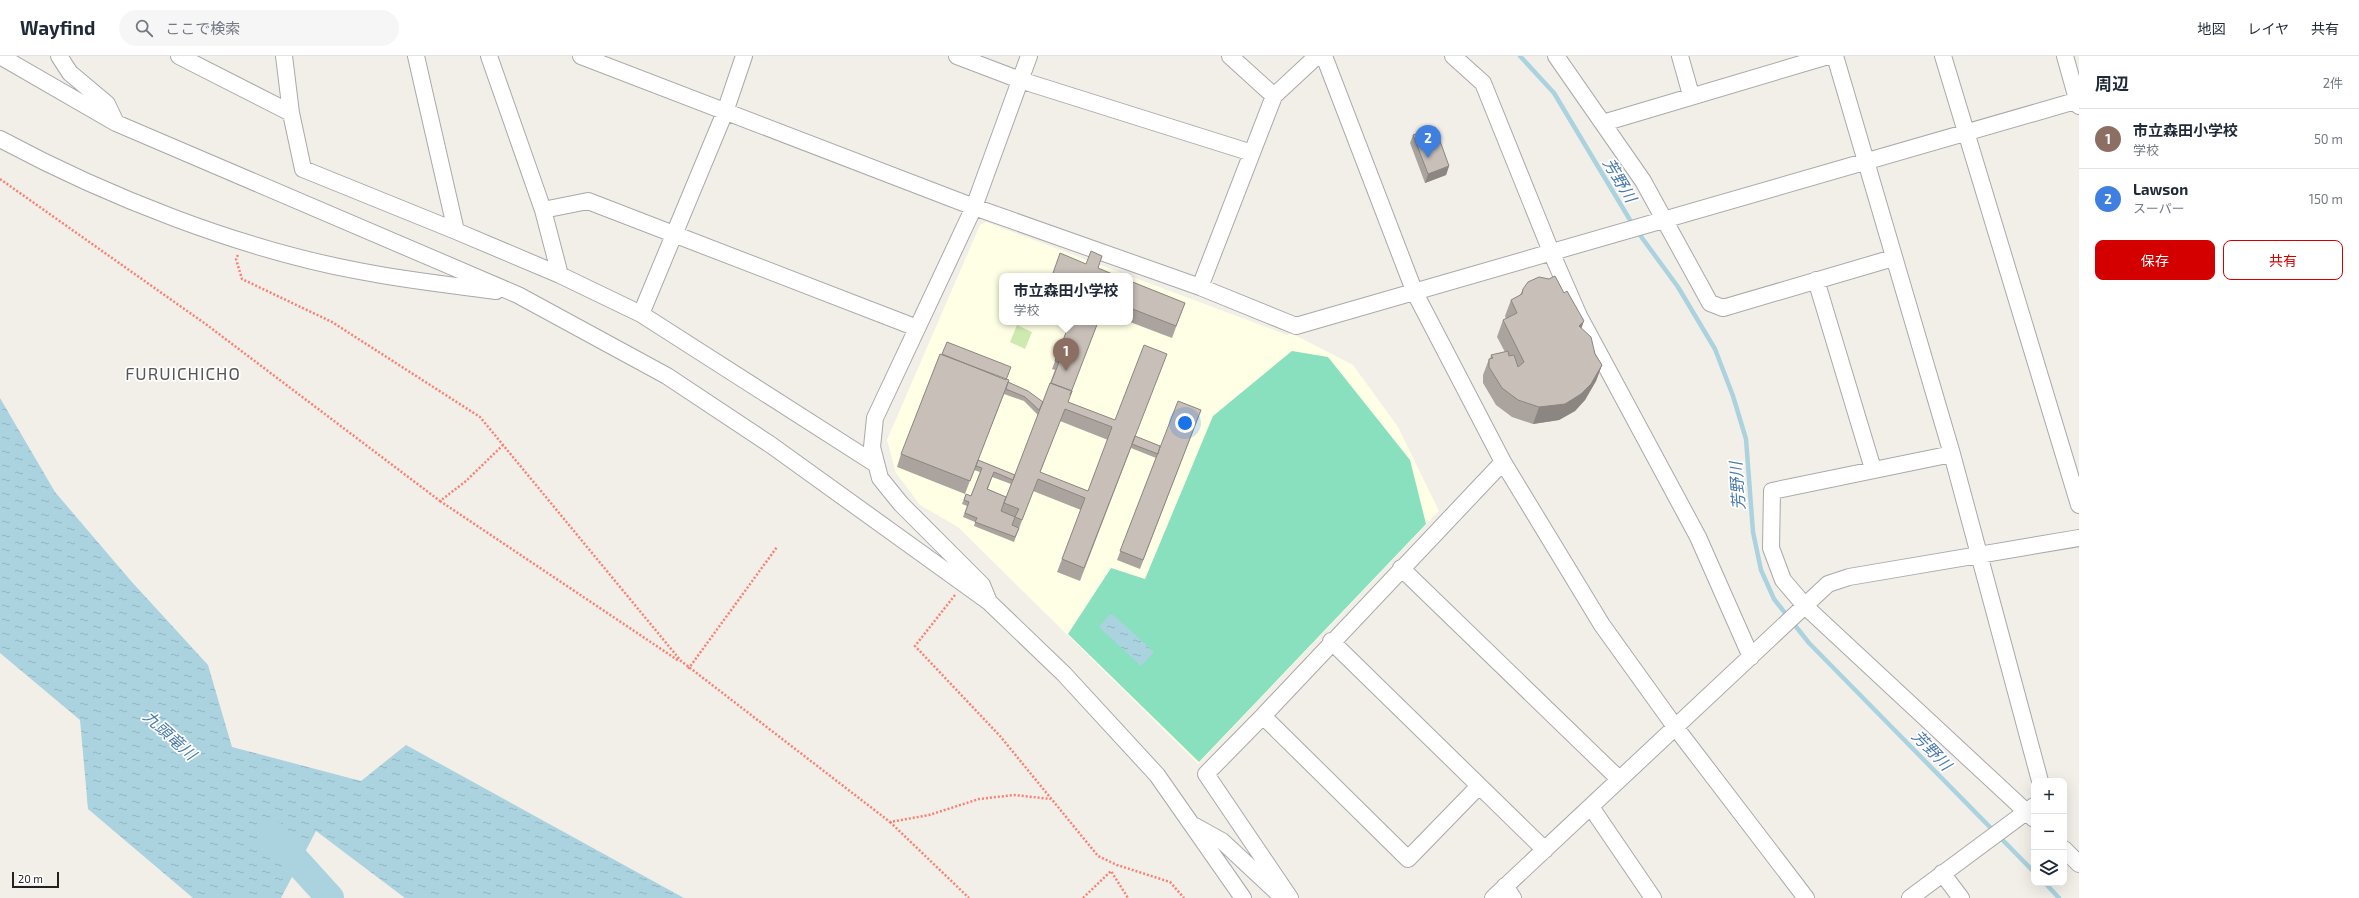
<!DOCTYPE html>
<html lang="ja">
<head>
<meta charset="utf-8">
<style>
  :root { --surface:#fff; --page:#f6f6f7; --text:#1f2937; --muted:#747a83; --line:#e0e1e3; --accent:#d40000 }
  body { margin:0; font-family:"Exo 2","Noto Sans JP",sans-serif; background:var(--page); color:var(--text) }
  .controls { position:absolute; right:12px; bottom:12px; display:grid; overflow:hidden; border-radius:8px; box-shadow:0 4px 16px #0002 }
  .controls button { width:36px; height:36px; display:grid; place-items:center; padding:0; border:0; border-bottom:1px solid var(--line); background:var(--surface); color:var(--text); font:20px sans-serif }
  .scale { position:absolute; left:12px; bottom:10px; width:47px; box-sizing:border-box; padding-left:4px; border:2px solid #222; border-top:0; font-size:11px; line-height:14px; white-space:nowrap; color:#222; -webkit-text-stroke:3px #fff; paint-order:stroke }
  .you { position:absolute; left:1185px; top:367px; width:14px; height:14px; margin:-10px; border:3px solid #fff; border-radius:50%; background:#1a73e8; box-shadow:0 0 0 6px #1a73e833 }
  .badge { display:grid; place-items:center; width:26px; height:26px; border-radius:50%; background:var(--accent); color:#fff; font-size:13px; font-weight:700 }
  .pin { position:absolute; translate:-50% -33px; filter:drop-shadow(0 1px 2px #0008) }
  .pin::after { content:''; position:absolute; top:21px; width:14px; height:12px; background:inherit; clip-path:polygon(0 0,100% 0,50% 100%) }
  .popup { position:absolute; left:999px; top:217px; width:134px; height:52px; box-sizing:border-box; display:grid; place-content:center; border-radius:8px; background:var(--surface); filter:drop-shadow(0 1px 3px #0005); font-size:13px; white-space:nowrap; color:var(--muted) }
  .popup b { font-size:15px; color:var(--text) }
  .popup::after { content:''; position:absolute; left:50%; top:100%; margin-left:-8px; border:8px solid transparent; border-top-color:var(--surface) }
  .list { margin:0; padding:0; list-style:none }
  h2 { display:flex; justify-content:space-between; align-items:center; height:52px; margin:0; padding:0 16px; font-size:17px }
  h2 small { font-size:13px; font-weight:400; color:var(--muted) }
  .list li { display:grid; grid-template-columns:26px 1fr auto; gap:12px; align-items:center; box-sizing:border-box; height:60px; padding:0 16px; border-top:1px solid var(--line) }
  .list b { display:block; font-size:15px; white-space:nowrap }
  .list p { margin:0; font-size:13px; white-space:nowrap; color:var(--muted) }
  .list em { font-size:13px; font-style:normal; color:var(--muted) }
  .actions { display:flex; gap:8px; padding:12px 16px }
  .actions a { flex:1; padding:9px 0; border:1px solid var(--accent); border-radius:8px; text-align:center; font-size:14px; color:var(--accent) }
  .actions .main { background:var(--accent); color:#fff }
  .icon { flex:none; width:22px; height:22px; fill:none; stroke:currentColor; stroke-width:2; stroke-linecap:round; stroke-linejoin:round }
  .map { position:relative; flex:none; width:2079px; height:842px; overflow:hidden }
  header { display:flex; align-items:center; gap:24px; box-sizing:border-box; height:56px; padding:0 20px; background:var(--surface); border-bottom:1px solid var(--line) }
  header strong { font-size:19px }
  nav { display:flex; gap:22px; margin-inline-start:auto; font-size:14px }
  .search { width:280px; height:36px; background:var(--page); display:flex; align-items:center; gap:10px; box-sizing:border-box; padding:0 14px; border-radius:22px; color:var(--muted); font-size:15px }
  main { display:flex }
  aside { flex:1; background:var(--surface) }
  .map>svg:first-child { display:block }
  .education { fill:#ffffe5; fill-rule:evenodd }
  .grass { fill:#cdebb0 }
  .pitch { fill:#88e0be }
  .water { fill:url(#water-ripples) }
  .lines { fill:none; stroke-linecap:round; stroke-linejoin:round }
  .stream { stroke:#aad3df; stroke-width:4.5 }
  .river { stroke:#aad3df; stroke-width:28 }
  .minor-casing { stroke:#a9a9a9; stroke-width:18 }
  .path { stroke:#fa8072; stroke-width:2.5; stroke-dasharray:2 2; stroke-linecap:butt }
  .minor { stroke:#fff; stroke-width:16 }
  .wall { fill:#aba49e; fill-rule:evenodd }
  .shaded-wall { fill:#8b8681 }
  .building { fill:#c7bfb8; stroke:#8b8681; fill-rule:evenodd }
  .labels { text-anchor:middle; stroke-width:3.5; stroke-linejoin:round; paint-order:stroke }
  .water-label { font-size:16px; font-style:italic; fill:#4a7aab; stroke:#fff }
  .quarter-label { font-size:17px; letter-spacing:1px; fill:#555; stroke:#fff }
</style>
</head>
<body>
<header>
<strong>Wayfind</strong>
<div class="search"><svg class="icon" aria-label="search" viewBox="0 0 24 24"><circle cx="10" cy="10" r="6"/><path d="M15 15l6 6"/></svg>ここで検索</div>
<nav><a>地図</a><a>レイヤ</a><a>共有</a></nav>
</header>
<main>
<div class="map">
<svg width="2079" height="842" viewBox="0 0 2079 842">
  <defs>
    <pattern id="water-ripples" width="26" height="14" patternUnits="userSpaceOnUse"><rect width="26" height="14" fill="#aad3df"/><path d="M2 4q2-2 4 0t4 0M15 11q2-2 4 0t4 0" fill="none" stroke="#92b5bf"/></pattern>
  </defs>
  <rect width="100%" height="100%" fill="#f2efe9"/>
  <path class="education" d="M 986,166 L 1287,279 L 1291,277 L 1353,309 L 1398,371 L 1439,455 L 1198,708 L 958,471 L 920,449 L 896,417 L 887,384 L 980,169 ZM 1002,220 L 1130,220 L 1130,266 L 1002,266 Z"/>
  <path class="grass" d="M 1017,269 L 1032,276 L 1025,293 L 1010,286 Z"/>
  <path class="pitch" d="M 1292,295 L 1328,301 L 1410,404 L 1426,468 L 1199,706 L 1068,578 L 1111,512 L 1145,523 L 1213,360 Z"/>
  <path class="water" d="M 0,342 L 55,436 L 131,525 L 208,609 L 232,691 L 361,725 L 406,689 L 684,842 L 405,842 L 316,775 L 281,842 L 193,842 L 88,753 L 80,664 L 0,597 Z
    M 1111,557 L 1154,596 L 1141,610 L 1099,571 Z"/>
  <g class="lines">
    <path class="stream" d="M 1520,0 L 1554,37 L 1633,169
      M 1637,175 L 1678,231 L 1715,293 L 1733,340 L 1746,383 L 1753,476 L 1761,514 L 1774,543 L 1809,587 L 2034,816
      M 2045,827 L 2059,842"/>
    <path class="river" d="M 273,779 L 330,842"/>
    <g class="minor-casing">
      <path id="minor" d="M 0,0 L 116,67 L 518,239 L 667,320 L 771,389 L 989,546
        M 59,0 L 70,17 L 107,48 L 116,67
        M 179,0 L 291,57
        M 284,0 L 291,57 L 303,113 L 456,175 L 560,219 L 641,258 L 874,407
        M 416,0 L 456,175
        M 489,0 L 543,154 L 560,219
        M 581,0 L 974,151 L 1200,231 L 1296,270 L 2079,44
        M 957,0 L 1020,24 L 1252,97
        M 1029,0 L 974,151 L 875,362 L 872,391 L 880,422 L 901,448 L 982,529 L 989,546 L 1064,618 L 1157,719 L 1243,842
        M 1230,0 L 1274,40
        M 1324,0 L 1415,237 L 1503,406 L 1602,569 L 1676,672 L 1806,842
        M 1453,0 L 1483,27 L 1552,198 L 1579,260 L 1698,481 L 1751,601
        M 1556,0 L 1643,125 L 1710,247 L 1723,252 L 1893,202
        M 1680,0 L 1691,39
        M 1835,0 L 1952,398 L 2040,725
        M 1943,0 L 2079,449
        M 2065,0 L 2079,50
        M 1603,67 L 1828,0
        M 0,83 C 106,140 240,193 359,215 C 404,224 450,229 496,235
        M 543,154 L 588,145 L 917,272
        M 1816,224 L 1873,413
        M 1200,231 L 1274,40 L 1317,0
        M 641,258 L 725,56 L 744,0
        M 1952,398 L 1772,435 L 1771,492 L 1783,524 L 1806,551 L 2034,763
        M 1401,512 L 1619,723
        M 1331,585 L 1545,794
        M 1263,660 L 1206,718 L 1290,842
        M 1479,730 L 1408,803 L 1263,660 L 1503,406
        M 1591,751 L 1653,842
        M 1195,770 L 1222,785 L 1280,839
        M 2064,793 L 2079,808
        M 1942,817 L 1961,842
        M 1505,830 L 1513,842
        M 1493,842 L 1828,528 L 1849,521 L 2079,482
        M 1910,842 L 2034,750"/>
    </g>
    <path class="path" d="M 0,123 L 207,269 L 440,445 L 466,425 L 503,389
      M 238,199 L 236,203 L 242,223 L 332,266 L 480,361 L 681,605 L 890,766 L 929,759 L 979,743 L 1014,739 L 1051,743
      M 440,445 L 679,605
      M 955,539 L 915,590 L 1000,680 L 1098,800 L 1117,809 L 1170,826 L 1184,842
      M 688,611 L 689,612 L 777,491
      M 890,766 L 969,842
      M 1083,842 L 1111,815 L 1128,842"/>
    <use href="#minor" class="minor"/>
  </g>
  <path class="wall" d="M 1413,79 L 1449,110 L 1446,119 L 1425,127 L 1410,87 Z
    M 1130,225 L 1185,247 L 1172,282 L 1130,266 Z
    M 1523,233 L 1581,273 L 1602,309 L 1596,325 L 1585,344 L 1575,355 L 1559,364 L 1533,368 L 1512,361 L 1496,349 L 1483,327 L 1483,319 L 1489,303 L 1490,303 L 1491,299 L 1505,296 L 1497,281 L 1503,264 L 1506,263 L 1505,260 L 1511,244 L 1520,239 Z
    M 1070,266 L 1068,346 L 1135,380 L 1160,390 L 1201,354 L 1140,513 L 1117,504 L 1156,402 L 1131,392 L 1080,525 L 1057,516 L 1081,454 L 1033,435 L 1014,486 L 974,470 L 975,466 L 963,461 L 967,450 L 962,448 L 966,438 L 971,440 L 980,416 L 974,414 L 965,438 L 897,411 L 901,398 L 1007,324 L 1008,326 L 1043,346 L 1055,314 L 1052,313 ZM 1004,338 L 1024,345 L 1038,359 L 1015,419 L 978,404 ZM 1060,365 L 1108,384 L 1088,435 L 1040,417 ZM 992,421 L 1011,428 L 1006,441 L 988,433 Z"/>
  <path class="shaded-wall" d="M 1449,110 L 1446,119 L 1425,127 L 1428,118 Z
    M 1584,265 L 1578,282 L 1579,270 Z
    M 1602,309 L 1596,325 L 1585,344 L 1575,355 L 1559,364 L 1533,368 L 1539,351 Z"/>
  <path class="building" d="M 1435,71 L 1449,110 L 1428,118 L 1413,79 Z
    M 1091,195 L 1102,200 L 1098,212 L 1117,220 L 1052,220 L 1060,197 L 1086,208 Z
    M 1555,220 L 1564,237 L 1567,235 L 1584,265 L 1579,270 L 1591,281 L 1595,298 L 1602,309 L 1591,328 L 1581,338 L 1565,348 L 1539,351 L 1518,344 L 1502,332 L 1489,311 L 1489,303 L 1493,302 L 1491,299 L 1508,295 L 1509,300 L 1514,299 L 1518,311 L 1524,306 L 1503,264 L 1517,257 L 1511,244 L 1522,238 L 1523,233 L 1528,226 L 1539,221 L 1549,223 Z
    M 1130,225 L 1185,247 L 1176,270 L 1130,252 Z
    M 1070,266 L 1088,266 L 1091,267 L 1091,266 L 1098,266 L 1070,339 L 1072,335 L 1051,327 L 1059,306 L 1055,305 Z
    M 947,286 L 1011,311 L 1006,324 L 942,298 Z
    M 1144,289 L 1167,298 L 1084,512 L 1062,503 L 1085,442 L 1038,423 L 1022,464 L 1015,461 L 1019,453 L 1004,447 L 1050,327 L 1072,335 L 1068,346 L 1115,364 ZM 1065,353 L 1112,371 L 1088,435 L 1040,416 Z
    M 940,298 L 1009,324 L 970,425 L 901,398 Z
    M 1008,326 L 1028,335 L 1043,346 L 1039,354 L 1025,341 L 1006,333 Z
    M 1178,345 L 1201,354 L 1143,504 L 1120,495 Z
    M 1135,380 L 1160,390 L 1158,398 L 1132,388 Z
    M 978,404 L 1015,419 L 1013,424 L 994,416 L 987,433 L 1006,441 L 1001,455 L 1015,461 L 1012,469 L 1019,472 L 1015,481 L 975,466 L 977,462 L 965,457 L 969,446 L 964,444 L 966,438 L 971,440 L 982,412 L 976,410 Z"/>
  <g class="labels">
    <g class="water-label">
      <text transform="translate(1620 124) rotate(59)" y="6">芳野川</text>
      <text transform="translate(1737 430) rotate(-94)" y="6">芳野川</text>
      <text transform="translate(170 679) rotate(42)" y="6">九頭竜川</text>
      <text transform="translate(1932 694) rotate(46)" y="6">芳野川</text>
    </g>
    <g class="quarter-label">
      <text x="183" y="324">FURUICHICHO</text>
    </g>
  </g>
</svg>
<div class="controls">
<button>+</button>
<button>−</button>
<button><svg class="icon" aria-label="layers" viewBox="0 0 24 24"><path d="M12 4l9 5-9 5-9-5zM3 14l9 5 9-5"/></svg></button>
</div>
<div class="scale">20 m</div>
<div class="you"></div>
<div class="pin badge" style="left:1066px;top:315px;background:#8d6e63">1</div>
<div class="popup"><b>市立森田小学校</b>学校</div>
<div class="pin badge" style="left:1428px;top:102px;background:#3f7fe0">2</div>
</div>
<aside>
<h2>周辺<small>2件</small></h2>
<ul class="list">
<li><span class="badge" style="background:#8d6e63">1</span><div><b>市立森田小学校</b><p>学校</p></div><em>50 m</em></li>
<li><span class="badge" style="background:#3f7fe0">2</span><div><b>Lawson</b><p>スーパー</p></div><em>150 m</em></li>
</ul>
<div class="actions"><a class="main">保存</a><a>共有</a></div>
</aside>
</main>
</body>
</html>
